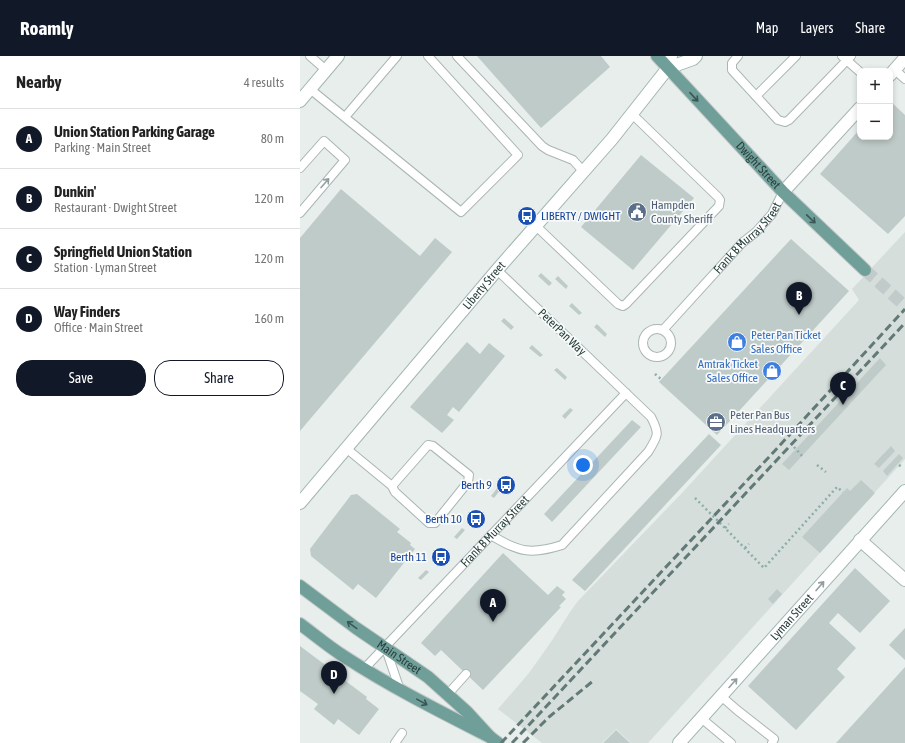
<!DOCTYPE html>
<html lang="en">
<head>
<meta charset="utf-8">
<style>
  :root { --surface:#fff; --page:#f2f2f2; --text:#222; --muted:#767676; --line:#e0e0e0; --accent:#111827 }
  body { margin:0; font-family:"Asap Condensed",sans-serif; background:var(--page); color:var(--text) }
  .controls { position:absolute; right:12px; top:12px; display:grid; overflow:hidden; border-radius:8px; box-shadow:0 2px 6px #0003 }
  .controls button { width:36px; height:36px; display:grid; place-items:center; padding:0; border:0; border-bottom:1px solid var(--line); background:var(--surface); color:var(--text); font:20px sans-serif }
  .you { position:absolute; left:283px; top:409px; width:14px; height:14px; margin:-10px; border:3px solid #fff; border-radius:50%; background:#1a73e8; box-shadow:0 0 0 6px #1a73e833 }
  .badge { display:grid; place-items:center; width:26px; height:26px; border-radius:50%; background:var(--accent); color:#fff; font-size:13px; font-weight:700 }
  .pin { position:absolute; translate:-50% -33px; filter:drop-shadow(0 1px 2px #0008) }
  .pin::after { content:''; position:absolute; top:21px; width:14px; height:12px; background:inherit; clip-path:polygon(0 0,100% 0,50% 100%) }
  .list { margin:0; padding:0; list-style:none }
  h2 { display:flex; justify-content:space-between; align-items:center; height:52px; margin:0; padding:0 16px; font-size:17px }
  h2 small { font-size:13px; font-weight:400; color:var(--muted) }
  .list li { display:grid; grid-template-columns:26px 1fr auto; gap:12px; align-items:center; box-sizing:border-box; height:60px; padding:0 16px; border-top:1px solid var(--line) }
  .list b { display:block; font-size:15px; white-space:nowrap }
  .list p { margin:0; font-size:13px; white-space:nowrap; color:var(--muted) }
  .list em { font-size:13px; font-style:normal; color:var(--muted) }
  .actions { display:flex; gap:8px; padding:12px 16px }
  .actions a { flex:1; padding:9px 0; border:1px solid var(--accent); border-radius:16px; text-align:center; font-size:14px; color:var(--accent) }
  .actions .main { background:var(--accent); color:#fff }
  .map { position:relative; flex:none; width:605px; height:687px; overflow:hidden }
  header { display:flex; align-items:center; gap:24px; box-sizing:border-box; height:56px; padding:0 20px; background:var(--accent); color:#fff }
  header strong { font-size:19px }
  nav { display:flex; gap:22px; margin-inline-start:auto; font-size:14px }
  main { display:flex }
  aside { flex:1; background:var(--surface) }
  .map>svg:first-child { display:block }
  .built { fill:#d5dedb }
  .building { fill:#bfcbc8 }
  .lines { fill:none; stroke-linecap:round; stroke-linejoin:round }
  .primary-tunnel { stroke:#c1cbc9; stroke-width:12; stroke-dasharray:12 6; stroke-linecap:butt }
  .service-casing { stroke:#aab6b4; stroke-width:10 }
  .minor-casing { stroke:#aab6b4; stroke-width:14 }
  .secondary-casing { stroke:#a3b6b2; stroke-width:14 }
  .primary-casing { stroke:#c3c9c8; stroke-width:14 }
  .path { stroke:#8aaea8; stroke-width:2.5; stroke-dasharray:2 3; stroke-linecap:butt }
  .service { stroke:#fff; stroke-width:8 }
  .minor { stroke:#fff; stroke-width:12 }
  .secondary { stroke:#fff; stroke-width:12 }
  .primary { stroke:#709f9a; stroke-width:12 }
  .rail { stroke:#627a77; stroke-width:3; stroke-dasharray:8 4; stroke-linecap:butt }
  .oneway { stroke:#395754 }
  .oneway2 { stroke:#939f9e }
  .labels { text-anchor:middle; stroke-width:3.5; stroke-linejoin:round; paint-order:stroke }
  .street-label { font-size:12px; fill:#273f3c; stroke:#f7faf9 }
  .service-label { font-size:12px; fill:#4e5e75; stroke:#f7faf9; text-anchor:start }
  .transit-label { font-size:12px; fill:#164399; stroke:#f7faf9; text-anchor:end }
  .shop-label { font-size:12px; fill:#366cbe; stroke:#f7faf9; text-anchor:start }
</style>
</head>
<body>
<header>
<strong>Roamly</strong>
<nav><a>Map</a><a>Layers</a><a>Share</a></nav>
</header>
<main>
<aside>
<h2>Nearby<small>4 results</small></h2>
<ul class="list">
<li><span class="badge">A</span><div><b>Union Station Parking Garage</b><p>Parking · Main Street</p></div><em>80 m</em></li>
<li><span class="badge">B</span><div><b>Dunkin'</b><p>Restaurant · Dwight Street</p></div><em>120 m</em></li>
<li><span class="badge">C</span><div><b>Springfield Union Station</b><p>Station · Lyman Street</p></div><em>120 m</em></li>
<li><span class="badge">D</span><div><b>Way Finders</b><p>Office · Main Street</p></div><em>160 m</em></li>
</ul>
<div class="actions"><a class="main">Save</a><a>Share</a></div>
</aside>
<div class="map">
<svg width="605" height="687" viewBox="0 0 605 687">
  <rect width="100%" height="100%" fill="#e7eeec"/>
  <path class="built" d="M 605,176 L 605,403 L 348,687 L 331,687 L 316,673 L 302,687 L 242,687 L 198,653 L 229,617 L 251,586 L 270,556 L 278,545 L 382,437 L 559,244 L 552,233 Z"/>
  <path class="building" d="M 177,0 L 301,0 L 310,11 L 241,72 Z
    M 590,45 L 605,59 L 605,160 L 588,178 L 520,118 L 560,73 L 560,81 L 590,81 Z
    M 341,99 L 394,142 L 333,214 L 281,171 Z
    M 41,133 L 120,200 L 135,182 L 152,196 L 0,375 L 0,182 Z
    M 491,183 L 549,235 L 417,379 L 359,326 Z
    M 241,217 L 252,227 L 249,230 L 238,220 Z
    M 258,220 L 268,230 L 266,233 L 255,223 Z
    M 272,247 L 282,257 L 279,259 L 269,250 Z
    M 204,262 L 214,271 L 211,274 L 201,265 Z
    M 297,268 L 307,278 L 305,281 L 294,271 Z
    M 167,286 L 180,298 L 189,287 L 205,300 L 159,356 L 153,351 L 147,359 L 154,364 L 142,377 L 110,351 Z
    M 232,289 L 243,299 L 240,301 L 229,292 Z
    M 580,302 L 586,309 L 489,414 L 482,408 Z
    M 257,312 L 267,321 L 265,324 L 254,314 Z
    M 270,352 L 273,354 L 265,363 L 262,360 Z
    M 332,364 L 341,371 L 252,466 L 244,458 Z
    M 409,378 L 421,389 L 285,535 L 272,524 Z
    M 591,390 L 595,395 L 579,412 L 574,408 Z
    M 599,398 L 603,402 L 587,420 L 583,415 Z
    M 561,424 L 575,437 L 520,497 L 502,481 L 547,432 L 550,435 Z
    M 198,431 L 201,433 L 194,442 L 191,440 Z
    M 57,438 L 100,473 L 97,476 L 111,487 L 110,489 L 115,493 L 76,542 L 58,528 L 53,534 L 11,500 L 10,493 L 51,439 Z
    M 162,472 L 165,474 L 157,483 L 154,481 Z
    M 203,497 L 248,539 L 257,530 L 265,536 L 262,539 L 266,543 L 259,550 L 261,551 L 183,634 L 141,594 L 135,600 L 121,587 Z
    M 555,512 L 590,545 L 560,577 L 538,557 L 529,567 L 556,592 L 537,613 L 545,621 L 496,674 L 448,630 Z
    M 126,514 L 129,516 L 121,524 L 118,522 Z
    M 477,533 L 482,538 L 473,548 L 468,543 Z
    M 605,572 L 605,604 L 589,589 Z
    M 0,590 L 28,611 L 26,613 L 37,621 L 39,620 L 67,641 L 66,643 L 79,653 L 59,679 L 38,663 L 34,669 L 14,653 L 18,648 L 0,635 Z
    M 605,611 L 605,687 L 536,687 Z
    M 316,674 L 330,687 L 303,687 Z"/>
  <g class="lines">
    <path class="primary-tunnel" d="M 565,214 L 605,250"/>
    <g class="service-casing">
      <g id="service">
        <path d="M 10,0 L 26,14"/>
        <path d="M 157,0 L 242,90 L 248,94 L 273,104 L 283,115"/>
        <path d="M 438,0 L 432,7 L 432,14 L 478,64 L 485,66 L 489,64 L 551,0"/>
        <path d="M 542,0 L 560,16"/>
        <path d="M 595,14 L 605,23"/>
        <path d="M 10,33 L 161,156 L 218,99 L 128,0"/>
        <path d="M 456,40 L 496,0"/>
        <path d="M 45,61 L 97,0"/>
        <path d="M 0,112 L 24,85 L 45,104 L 0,157"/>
        <path d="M 236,170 L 318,248 L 323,250 L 326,248 L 419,150 L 420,144 L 418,141 L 332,58"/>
        <circle cx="357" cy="287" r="14"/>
        <path id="s1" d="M 363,274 L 442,187 L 456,176 L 472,158 L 483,136"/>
        <path d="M 128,389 L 133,390 L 169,419 L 168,426 L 135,467 L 129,467 L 95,436 L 92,430 Z"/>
        <path d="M 47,393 L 92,430"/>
        <path d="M 191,479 C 218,496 231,499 262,489 L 348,396 C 358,380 360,378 351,361 L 197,214"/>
        <path d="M 86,593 L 100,634"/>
        <path id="s2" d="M 64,613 L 326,337"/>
        <path d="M 148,638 L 166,618"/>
        <path d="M 421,640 L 437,654 L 474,683 L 472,687"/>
        <path d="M 401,662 L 431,687"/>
        <path d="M 95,687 L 102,677"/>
      </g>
    </g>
    <g class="minor-casing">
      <path id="minor" d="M 590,19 L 605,2
        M 483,136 L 560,52
        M 560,484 L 605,524"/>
    </g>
    <g class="secondary-casing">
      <g id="secondary">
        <path d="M 368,12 L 393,3 L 396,0"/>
        <path d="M 0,45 L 38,0"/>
        <path id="s3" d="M 0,447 L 197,214 L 312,83 L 368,12 L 371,0"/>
        <path id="s4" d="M 379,687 L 605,435"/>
      </g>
    </g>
    <g class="primary-casing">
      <g id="primary">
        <path id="s5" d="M 357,0 L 483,136 L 565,214"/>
        <path id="s6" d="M 0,530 L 56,572 L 128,621 L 167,656 L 190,681"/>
        <path d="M 0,568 C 15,579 29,591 45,601 C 91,631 141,656 190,681 L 198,687"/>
      </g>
    </g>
    <path class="path" d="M 355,318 L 362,324
      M 494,391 L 503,401
      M 517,409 L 526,416
      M 599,409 L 602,411
      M 395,442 L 425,472 L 464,512 L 537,431 L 543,436
      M 425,472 L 429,468
      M 445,492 L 449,488"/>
    <use href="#service" class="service"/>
    <use href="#minor" class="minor"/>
    <use href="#secondary" class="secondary"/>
    <use href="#primary" class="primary"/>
    <path class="rail" d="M 201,687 L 470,400 L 605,253
      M 212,687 L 605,267
      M 223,687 L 249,661 L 293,625"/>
  </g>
  <defs><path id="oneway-shaft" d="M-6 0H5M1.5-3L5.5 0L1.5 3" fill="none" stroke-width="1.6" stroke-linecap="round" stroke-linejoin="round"/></defs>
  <g class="oneway">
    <use href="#oneway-shaft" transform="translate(394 41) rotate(47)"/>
    <use href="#oneway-shaft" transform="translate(511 163) rotate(44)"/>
    <use href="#oneway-shaft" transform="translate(52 569) rotate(-144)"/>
    <use href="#oneway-shaft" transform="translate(122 646) rotate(29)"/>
  </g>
  <g class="oneway2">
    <use href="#oneway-shaft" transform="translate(25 127) rotate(-49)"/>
    <use href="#oneway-shaft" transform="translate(520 530) rotate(-49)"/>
    <use href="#oneway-shaft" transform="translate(433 627) rotate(-48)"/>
  </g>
  <defs>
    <g id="civic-disc" transform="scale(1)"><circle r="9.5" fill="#5c6f8a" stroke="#f7faf9"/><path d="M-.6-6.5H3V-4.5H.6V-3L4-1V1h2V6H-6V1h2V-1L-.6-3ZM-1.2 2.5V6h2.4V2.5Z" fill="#fff"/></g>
    <g id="bus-disc" transform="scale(1)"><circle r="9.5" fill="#1a4fb4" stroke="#f7faf9"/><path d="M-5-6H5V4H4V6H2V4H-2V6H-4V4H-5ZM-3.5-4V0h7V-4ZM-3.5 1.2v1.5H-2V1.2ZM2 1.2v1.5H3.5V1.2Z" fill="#fff"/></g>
    <g id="shop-disc" transform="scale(1)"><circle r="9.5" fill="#3f7fe0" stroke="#f7faf9"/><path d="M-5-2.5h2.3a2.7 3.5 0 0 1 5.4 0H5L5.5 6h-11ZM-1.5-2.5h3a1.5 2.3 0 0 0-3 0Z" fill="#fff"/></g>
    <g id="office-disc" transform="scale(1)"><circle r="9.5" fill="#5c6f8a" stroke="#f7faf9"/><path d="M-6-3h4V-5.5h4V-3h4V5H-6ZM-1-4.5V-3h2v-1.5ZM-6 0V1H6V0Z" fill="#fff"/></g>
  </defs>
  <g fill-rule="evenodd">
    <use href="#civic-disc" x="337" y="156"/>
    <use href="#bus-disc" x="227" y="160"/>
    <use href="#shop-disc" x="437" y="286"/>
    <use href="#shop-disc" x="472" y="315"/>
    <use href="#office-disc" x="416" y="366"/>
    <use href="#bus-disc" x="206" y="429"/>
    <use href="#bus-disc" x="176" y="463"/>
    <use href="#bus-disc" x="141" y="501"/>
  </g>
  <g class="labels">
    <g class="street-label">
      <text dy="4" stroke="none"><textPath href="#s5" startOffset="149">Dwight Street</textPath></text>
      <text dy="4" stroke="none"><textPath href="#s1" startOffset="125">Frank B Murray Street</textPath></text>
      <text dy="4" stroke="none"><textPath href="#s3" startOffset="285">Liberty Street</textPath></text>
      <text transform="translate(262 276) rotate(44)" y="4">PeterPan Way</text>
      <text dy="4" stroke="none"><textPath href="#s2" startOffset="190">Frank B Murray Street</textPath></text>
      <text dy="4" stroke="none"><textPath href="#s4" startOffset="169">Lyman Street</textPath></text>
      <text dy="4" stroke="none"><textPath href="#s6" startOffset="122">Main Street</textPath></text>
    </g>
    <g class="service-label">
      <text x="351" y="153">Hampden<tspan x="351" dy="14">County Sheriff</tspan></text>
      <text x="430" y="363">Peter Pan Bus<tspan x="430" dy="14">Lines Headquarters</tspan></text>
    </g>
    <g class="transit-label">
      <text x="241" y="164" text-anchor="start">LIBERTY / DWIGHT</text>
      <text x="192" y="433">Berth 9</text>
      <text x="162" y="467">Berth 10</text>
      <text x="127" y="505">Berth 11</text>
    </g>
    <g class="shop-label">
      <text x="451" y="283">Peter Pan Ticket<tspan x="451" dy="14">Sales Office</tspan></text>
      <text x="458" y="312" text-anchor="end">Amtrak Ticket<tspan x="458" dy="14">Sales Office</tspan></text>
    </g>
  </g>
</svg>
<div class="controls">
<button>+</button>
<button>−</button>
</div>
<div class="you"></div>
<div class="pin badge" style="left:193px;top:566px">A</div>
<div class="pin badge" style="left:499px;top:259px">B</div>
<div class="pin badge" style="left:543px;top:349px">C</div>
<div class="pin badge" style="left:34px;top:638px">D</div>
</div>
</main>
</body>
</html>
